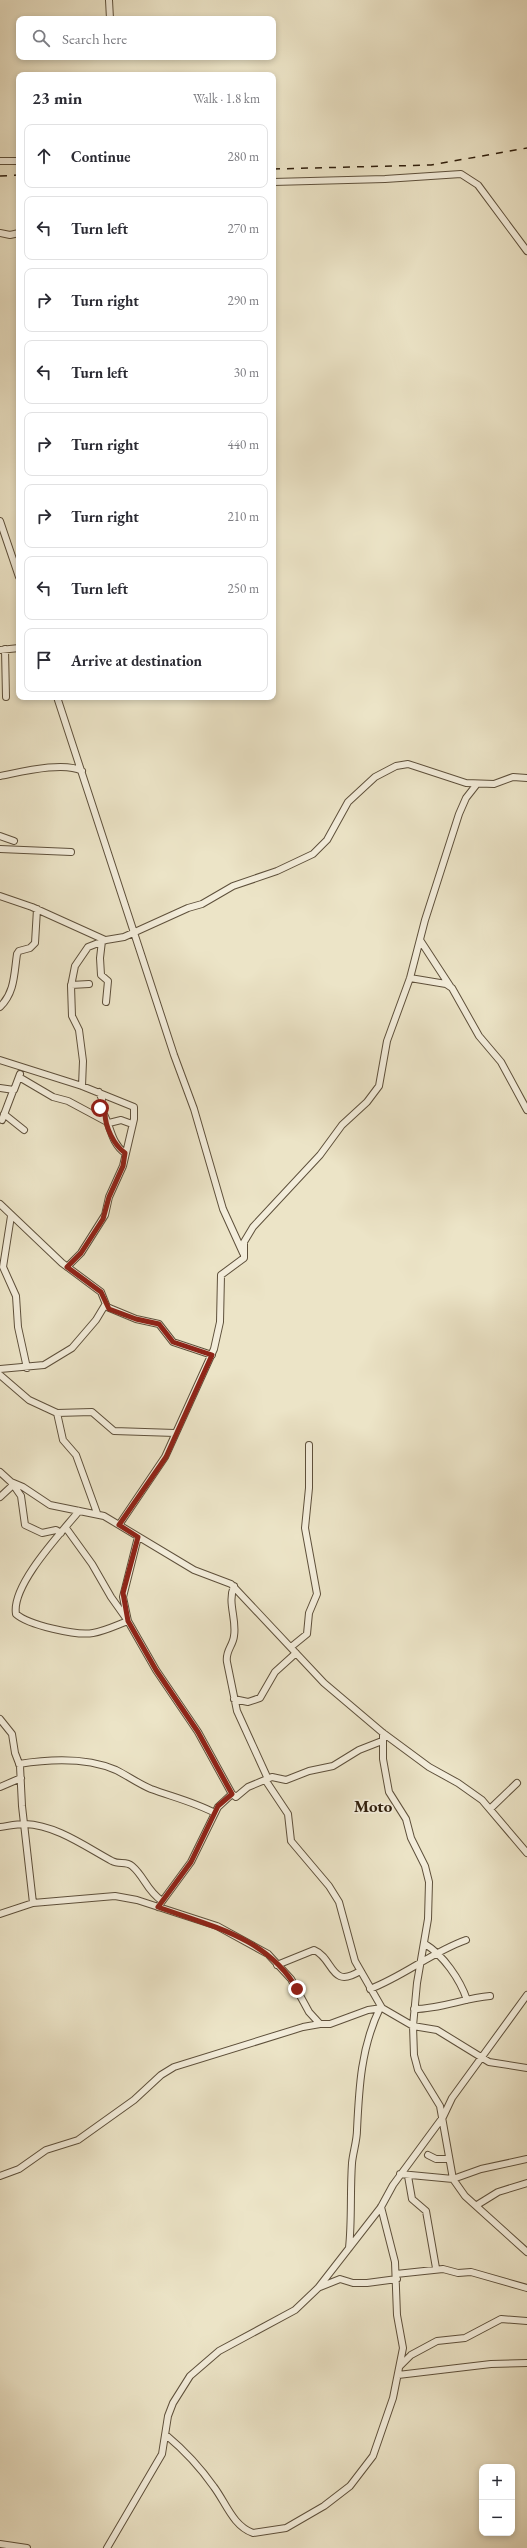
<!DOCTYPE html>
<html lang="en">
<head>
<meta charset="utf-8">
<style>
  :root { --surface:#fff; --page:#f7f7f7; --text:#2b2b33; --muted:#7c7c81; --line:#e1e1e2 }
  body { margin:0; font-family:"EB Garamond",serif; background:var(--page); color:var(--text) }
  .controls { position:absolute; right:12px; bottom:12px; display:grid; overflow:hidden; border-radius:8px; box-shadow:0 2px 6px #0003 }
  .controls button { width:36px; height:36px; display:grid; place-items:center; padding:0; border:0; border-bottom:1px solid var(--line); background:var(--surface); color:var(--text); font:20px sans-serif }
  .stop { position:absolute; width:12px; height:12px; margin:-9px; border:3px solid #8f2418; border-radius:50%; background:#fff }
  .stop.end { background:#8f2418; border-color:#fff; box-shadow:0 1px 4px #0008 }
  .list { margin:0; padding:0; list-style:none }
  h2 { display:flex; justify-content:space-between; align-items:center; height:52px; margin:0; padding:0 16px; font-size:17px }
  h2 small { font-size:13px; font-weight:400; color:var(--muted) }
  .list li { display:grid; grid-template-columns:26px 1fr auto; gap:12px; align-items:center; box-sizing:border-box; height:64px; margin:0 8px 8px; padding:0 8px; border:1px solid var(--line); border-radius:8px }
  .list b { display:block; font-size:15px; white-space:nowrap }
  .list em { font-size:13px; font-style:normal; color:var(--muted) }
  .icon { flex:none; width:22px; height:22px; fill:none; stroke:currentColor; stroke-width:2; stroke-linecap:round; stroke-linejoin:round }
  .map { position:relative; flex:none; width:527px; height:2548px; overflow:hidden }
  .search { position:absolute; background:var(--surface); box-shadow:0 2px 6px #0003; left:16px; top:16px; width:260px; height:44px; display:flex; align-items:center; gap:10px; box-sizing:border-box; padding:0 14px; border-radius:8px; color:var(--muted); font-size:15px }
  .panel { position:absolute; background:var(--surface); box-shadow:0 2px 6px #0003; left:16px; top:72px; width:260px; height:628px; border-radius:8px }
  .map>svg:first-child { display:block }
  .lines { fill:none; stroke-linecap:round; stroke-linejoin:round }
  .minor-casing { stroke:#5e503b; stroke-width:8 }
  .minor { stroke:#f3eddb; stroke-width:6 }
  .rail { stroke:#2f1e0c; stroke-width:1.5; stroke-dasharray:7 7; stroke-linecap:butt }
  .route { stroke:#8f2418; stroke-width:5 }
  .labels { text-anchor:middle; stroke-width:3.5; stroke-linejoin:round; paint-order:stroke }
  .quarter-label { font-size:17px; font-weight:bold; fill:#2f1e0c; stroke:#f3eddb }
</style>
</head>
<body>
<div class="map">
<svg width="527" height="2548" viewBox="0 0 527 2548">
  <rect width="100%" height="100%" fill="#ece4c7"/>
  <filter id="stains"><feTurbulence type="fractalNoise" baseFrequency=".005" numOctaves="4"/><feColorMatrix values="0 0 0 0 .2 0 0 0 0 .09 0 0 0 0 .02 0 0 0 .5 -.17"/></filter>
  <radialGradient id="worn" r=".72"><stop offset=".6" stop-color="#630" stop-opacity="0"/><stop offset="1" stop-color="#630" stop-opacity=".3"/></radialGradient>
  <g class="lines">
    <g class="minor-casing">
      <path id="minor" d="M 109,0 L 110,19
        M 0,161 L 19,161
        M 273,182 L 385,179 L 461,174 L 478,185 L 527,251
        M 0,233 L 10,235 L 19,233
        M 0,521 L 19,577
        M 5,649 L 6,697
        M 0,650 L 19,648
        M 57,697 L 174,1055 L 194,1109 L 223,1209 L 243,1253
        M 0,776 C 21,772 64,761 82,771
        M 0,836 L 14,841
        M 0,849 L 71,852
        M 0,896 L 32,907 L 105,940
        M 420,940 L 450,986
        M 102,941 L 100,958 L 101,975 L 108,981 L 106,1002
        M 410,978 L 446,984 L 452,988 L 479,1036 L 501,1062 L 527,1110
        M 71,985 L 89,984
        M 0,1007 C 15,992 14,974 17,954 L 19,951 L 30,948 L 35,943 L 37,909
        M 0,1060 L 82,1086 L 134,1107 L 134,1119 L 123,1166 L 109,1197 L 105,1215 L 81,1253 L 67,1267
        M 19,1077 L 53,1097 L 68,1101 L 109,1123 L 121,1120 L 132,1124
        M 82,1086 L 83,1061 L 79,1030 L 72,1016 L 71,986 L 75,966 L 88,947 L 106,940 L 124,937 L 188,908 L 202,904 L 233,886 L 277,871 L 313,854 L 327,840 L 348,802 L 375,777 L 396,766 L 408,764 L 466,783 L 494,784 L 513,777 L 527,778
        M 0,1088 L 14,1090 L 20,1074
        M 99,1092 L 102,1099 L 100,1108 C 111,1121 109,1142 125,1153
        M 4,1114 L 24,1130
        M 2,1120 L 13,1091
        M 0,1204 L 62,1263 L 101,1292 L 107,1307 L 136,1319 L 159,1324 L 173,1342 L 212,1355
        M 11,1216 L 3,1267 L 16,1296 L 18,1327 L 27,1368
        M 0,1369 L 44,1365 L 72,1348 L 96,1320 L 105,1305
        M 0,1375 L 29,1400 L 57,1413 L 63,1440 L 76,1455 L 97,1513
        M 57,1413 L 92,1412 L 114,1431 L 175,1433
        M 0,1472 L 11,1482 L 23,1487 L 50,1505 L 104,1516 L 194,1570 L 231,1584 L 324,1683 L 383,1733 L 429,1767 L 458,1783 L 482,1800 L 527,1853
        M 12,1483 L 21,1496 L 25,1525 L 42,1533 L 56,1530 L 61,1533
        M 0,1497 L 13,1485
        M 119,1525 L 165,1457 L 214,1349 L 220,1322 L 221,1275 L 244,1258 L 244,1242 L 253,1227 L 320,1155 L 342,1125 L 367,1102 L 379,1086 L 387,1041 L 410,978 L 425,920 L 459,814 L 466,798 L 477,784
        M 66,1528 L 92,1564 L 111,1597 L 128,1621 C 117,1625 105,1631 93,1633 C 77,1636 28,1625 16,1614 C 11,1585 62,1532 79,1511
        M 138,1537 L 123,1597 L 128,1621 L 156,1670 L 198,1732 L 232,1794
        M 234,1586 C 227,1603 237,1619 234,1636 C 233,1646 225,1651 227,1662 L 237,1711 L 268,1779
        M 291,1647 L 307,1634 L 309,1613 L 317,1594 L 305,1528 L 309,1488 L 309,1445
        M 234,1699 L 248,1702 L 260,1698 L 275,1672 L 296,1653
        M 0,1719 L 12,1734 L 15,1753 L 20,1766 L 22,1806 L 33,1903
        M 383,1733 L 383,1759 L 389,1792 L 406,1819 L 411,1838 L 425,1866 L 429,1882 L 428,1919 L 417,1983 L 413,2026 L 414,2055 L 418,2070 L 440,2106 L 453,2179 L 465,2196 L 527,2252
        M 19,1764 C 50,1759 86,1757 116,1770 C 128,1776 139,1784 151,1789 C 173,1797 194,1802 215,1813
        M 266,1781 L 288,1814 L 291,1841 L 329,1886 L 339,1902 L 355,1961 L 382,2008
        M 0,1787 L 21,1778
        M 491,1808 L 517,1783
        M 0,1827 C 8,1826 16,1824 25,1824 C 56,1825 86,1847 112,1861 C 119,1865 126,1861 132,1866 C 145,1877 146,1890 162,1901
        M 158,1907 L 191,1862 L 218,1807 L 232,1794 L 236,1797 L 248,1787 L 272,1777 L 286,1780 L 309,1771 L 333,1766 L 359,1750 L 382,1741
        M 0,1914 L 33,1903 L 115,1896 L 137,1900 L 217,1926 L 268,1954 L 291,1979 L 309,2012 L 320,2024 L 330,2024 L 368,2010 L 382,2008 L 413,2026 L 437,2030 L 489,2062 L 527,2068
        M 425,1944 C 443,1955 460,1979 467,2000
        M 277,1965 L 314,1950 C 334,1958 330,1990 360,1971
        M 370,1989 C 404,1976 432,1952 466,1940
        M 414,2009 C 441,2009 464,1998 490,1996
        M 428,2155 L 436,2159 L 448,2159
        M 400,2174 L 453,2179 L 481,2169 L 527,2159
        M 0,2176 L 19,2169 L 46,2150 L 78,2140 L 134,2100 L 161,2075 L 174,2067 L 303,2027 L 320,2024
        M 408,2176 L 412,2199 L 426,2211 L 436,2268
        M 477,2205 L 498,2192 L 527,2183
        M 349,2248 C 352,2220 350,2192 352,2163 C 353,2152 357,2141 357,2130 C 359,2088 361,2047 380,2008
        M 396,2274 L 443,2269 L 458,2273 L 471,2272 L 527,2288
        M 320,2287 L 340,2279 L 353,2283 L 367,2283 L 397,2279
        M 400,2366 L 411,2355 L 437,2341 L 465,2338 L 501,2319 L 527,2321
        M 398,2375 L 491,2364 L 527,2363
        M 166,2435 C 184,2450 200,2467 214,2487 C 226,2503 233,2526 253,2533 L 286,2528 L 324,2506 L 350,2486 L 373,2456 L 393,2398 L 403,2348 L 397,2315 L 395,2262 L 381,2207
        M 0,2544 L 27,2548
        M 107,2548 L 162,2454 L 168,2416 L 173,2403 L 190,2376 L 219,2351 L 295,2310 L 318,2288 L 381,2207 L 393,2185 L 443,2117 L 452,2098 L 527,1995"/>
    </g>
    <use href="#minor" class="minor"/>
    <path class="rail" d="M 273,169 L 431,165 L 527,148
      M 0,176 L 19,175"/>
  </g>
  <g class="lines">
    <path class="route" d="M 100,1108 L 105,1113 C 105,1127 114,1145 125,1153 L 123,1166 L 109,1197 L 103,1219 L 81,1253 L 67,1267 L 101,1292 L 109,1309 L 136,1319 L 159,1324 L 173,1342 L 212,1355 L 166,1457 L 119,1525 L 138,1537 L 123,1593 L 128,1621 L 156,1670 L 198,1732 L 232,1794 L 218,1806 L 191,1862 L 158,1907 C 210,1926 267,1937 297,1989"/>
  </g>
  <g class="labels">
    <g class="quarter-label">
      <text x="373" y="1812">Moto</text>
    </g>
  </g>
  <rect width="100%" height="100%" filter="url(#stains)"/>
  <rect width="100%" height="100%" fill="url(#worn)"/>
</svg>
<div class="controls">
<button>+</button>
<button>−</button>
</div>
<div class="stop" style="left:100px;top:1108px"></div>
<div class="stop end" style="left:297px;top:1989px"></div>
<div class="search"><svg class="icon" aria-label="search" viewBox="0 0 24 24"><circle cx="10" cy="10" r="6"/><path d="M15 15l6 6"/></svg>Search here</div>
<section class="panel">
<h2>23 min<small>Walk · 1.8 km</small></h2>
<ul class="list">
<li><svg class="icon" aria-label="ahead" viewBox="0 0 24 24"><path d="M12 20V5M6 11l6-6 6 6"/></svg><div><b>Continue</b></div><em>280 m</em></li>
<li><svg class="icon" aria-label="left" viewBox="0 0 24 24"><path d="M17 20v-9H6M10 6l-5 5 5 5"/></svg><div><b>Turn left</b></div><em>270 m</em></li>
<li><svg class="icon" aria-label="right" viewBox="0 0 24 24"><path d="M7 20v-9h11M14 6l5 5-5 5"/></svg><div><b>Turn right</b></div><em>290 m</em></li>
<li><svg class="icon" aria-label="left" viewBox="0 0 24 24"><path d="M17 20v-9H6M10 6l-5 5 5 5"/></svg><div><b>Turn left</b></div><em>30 m</em></li>
<li><svg class="icon" aria-label="right" viewBox="0 0 24 24"><path d="M7 20v-9h11M14 6l5 5-5 5"/></svg><div><b>Turn right</b></div><em>440 m</em></li>
<li><svg class="icon" aria-label="right" viewBox="0 0 24 24"><path d="M7 20v-9h11M14 6l5 5-5 5"/></svg><div><b>Turn right</b></div><em>210 m</em></li>
<li><svg class="icon" aria-label="left" viewBox="0 0 24 24"><path d="M17 20v-9H6M10 6l-5 5 5 5"/></svg><div><b>Turn left</b></div><em>250 m</em></li>
<li><svg class="icon" aria-label="arrive" viewBox="0 0 24 24"><path d="M6 21V4h12l-3 4 3 4H6"/></svg><div><b>Arrive at destination</b></div></li>
</ul>
</section>
</div>
</body>
</html>
